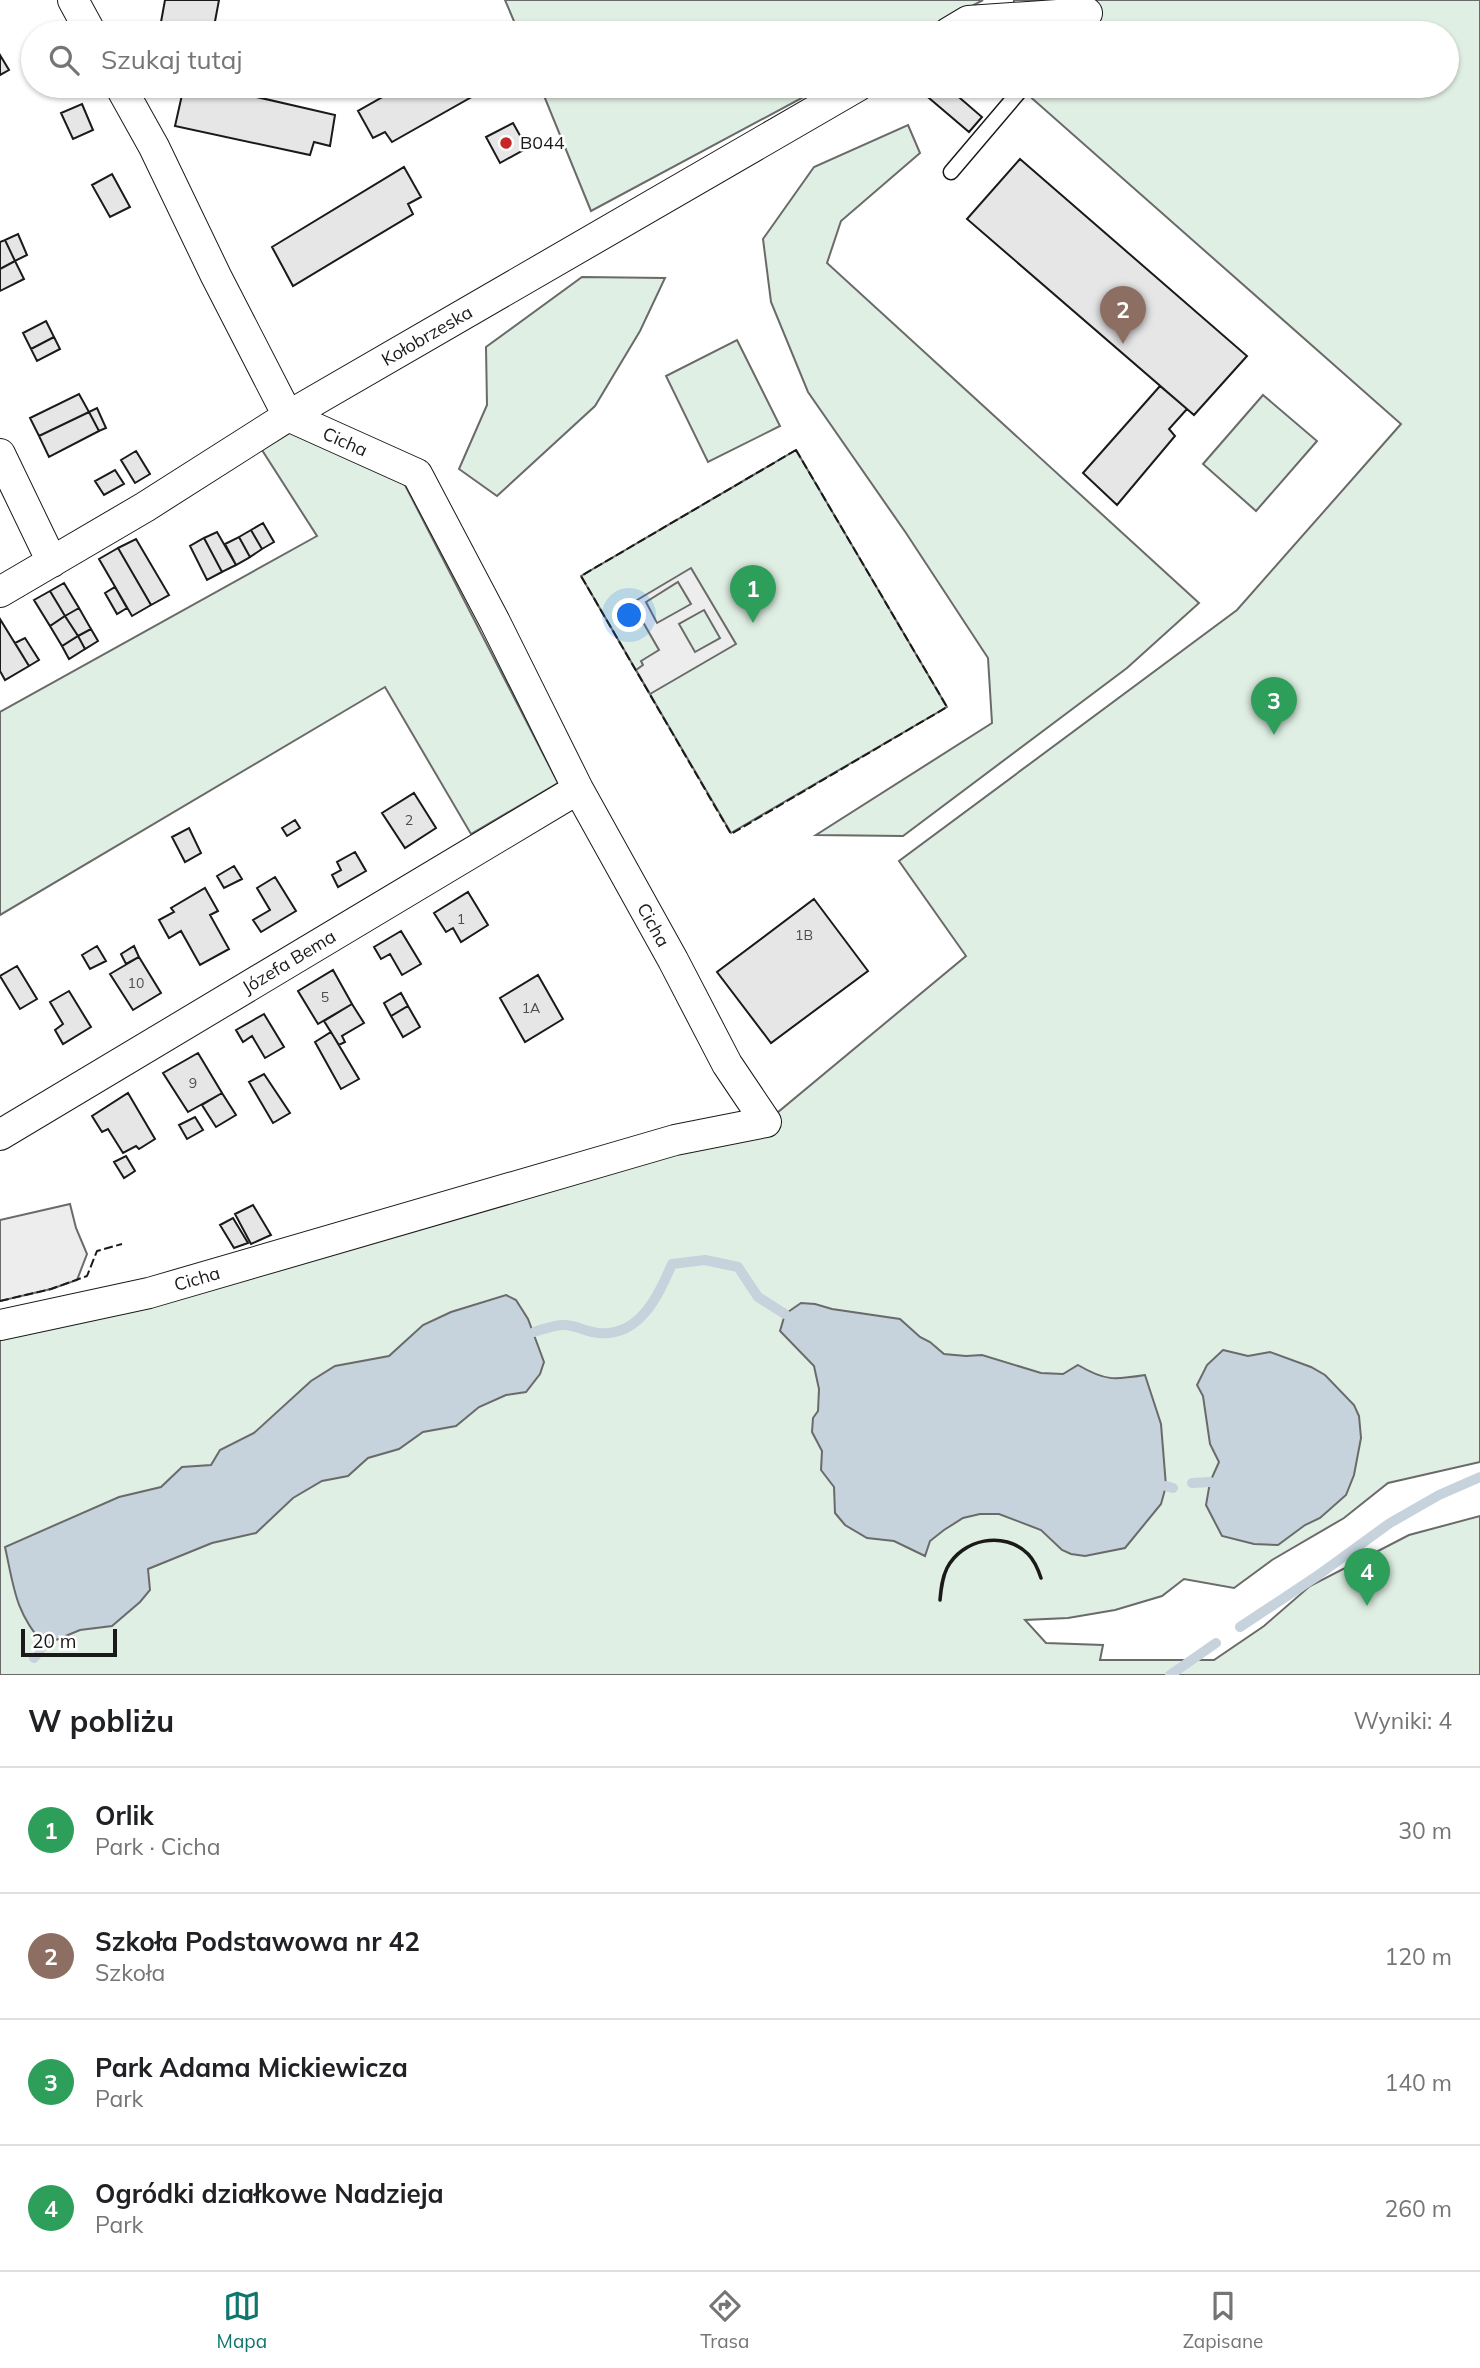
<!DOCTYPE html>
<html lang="pl">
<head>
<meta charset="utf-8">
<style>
  :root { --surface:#fff; --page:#f2f2f2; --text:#202124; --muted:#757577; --line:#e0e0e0; --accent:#0f766e }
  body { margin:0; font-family:Mulish,sans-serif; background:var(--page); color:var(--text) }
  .scale { position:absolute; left:21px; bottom:18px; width:96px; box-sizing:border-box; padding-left:7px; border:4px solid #1a1a1a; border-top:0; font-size:19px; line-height:24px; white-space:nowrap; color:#1a1a1a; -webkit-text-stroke:5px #fff; paint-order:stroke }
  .you { position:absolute; left:630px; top:616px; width:24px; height:24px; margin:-18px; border:5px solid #fff; border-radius:50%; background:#1a73e8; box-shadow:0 0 0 10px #1a73e833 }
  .badge { display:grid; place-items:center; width:46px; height:46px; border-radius:50%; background:var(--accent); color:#fff; font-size:23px; font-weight:700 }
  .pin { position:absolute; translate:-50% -58px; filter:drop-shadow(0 2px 4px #0008) }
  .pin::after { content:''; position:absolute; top:37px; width:24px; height:21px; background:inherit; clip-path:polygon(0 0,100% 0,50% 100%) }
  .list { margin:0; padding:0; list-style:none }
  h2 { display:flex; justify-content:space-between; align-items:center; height:91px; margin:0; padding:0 28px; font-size:30px }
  h2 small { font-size:23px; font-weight:400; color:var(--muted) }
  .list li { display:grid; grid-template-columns:46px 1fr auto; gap:21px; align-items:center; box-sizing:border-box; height:126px; padding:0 28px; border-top:2px solid var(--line) }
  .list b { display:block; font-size:26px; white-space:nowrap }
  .list p { margin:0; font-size:23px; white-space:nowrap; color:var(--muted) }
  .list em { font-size:23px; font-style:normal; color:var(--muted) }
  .icon { flex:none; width:38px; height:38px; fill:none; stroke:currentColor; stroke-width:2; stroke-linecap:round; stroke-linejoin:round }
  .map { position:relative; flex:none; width:1480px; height:1675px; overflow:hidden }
  .search { position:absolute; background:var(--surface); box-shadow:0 2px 5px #0004; left:21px; right:21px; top:21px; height:77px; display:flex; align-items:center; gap:18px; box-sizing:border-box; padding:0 24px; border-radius:38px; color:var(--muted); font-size:26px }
  .sheet { height:595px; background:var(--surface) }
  nav { display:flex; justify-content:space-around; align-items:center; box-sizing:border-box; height:98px; border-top:2px solid var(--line); background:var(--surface); font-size:19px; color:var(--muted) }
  nav a { display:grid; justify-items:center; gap:4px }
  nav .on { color:var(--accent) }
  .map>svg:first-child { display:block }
  .green { fill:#e0efe3; stroke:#6a6a6a; stroke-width:2 }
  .parking { fill:#ededed; stroke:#6a6a6a; stroke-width:2; fill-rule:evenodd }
  .water { fill:#c6d2dc; stroke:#6a6a6a; stroke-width:2 }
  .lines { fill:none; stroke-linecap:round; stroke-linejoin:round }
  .stream { stroke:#c6d2dc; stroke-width:10 }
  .building { fill:#e6e6e6; stroke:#1a1a1a; stroke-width:2 }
  .lane-casing { stroke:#1a1a1a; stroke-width:17 }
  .street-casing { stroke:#1a1a1a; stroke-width:32 }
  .lane { stroke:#fff; stroke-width:14 }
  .street { stroke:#fff; stroke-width:30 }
  .fence { stroke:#1a1a1a; stroke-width:2; stroke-dasharray:9 3.5; stroke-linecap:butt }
  .wall { stroke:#1a1a1a; stroke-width:3.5 }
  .poi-dot { fill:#c62828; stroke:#fff; stroke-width:2.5 }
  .labels { text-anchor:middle; stroke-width:5; stroke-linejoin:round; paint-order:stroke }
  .number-label { font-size:14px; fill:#4d4d4d }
  .poi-label { font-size:18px; fill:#1a1a1a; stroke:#fff; text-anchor:start }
  .street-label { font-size:18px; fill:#1a1a1a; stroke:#fff }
</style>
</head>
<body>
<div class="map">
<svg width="1480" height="1675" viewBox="0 0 1480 1675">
  <rect width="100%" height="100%" fill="#fff"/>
  <path class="green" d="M 505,0 L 983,0 L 922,33 L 519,33 Z
    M 1014,0 L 1480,0 L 1480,1462 L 1388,1483 L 1344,1518 L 1272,1560 L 1234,1588 L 1184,1579 L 1162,1596 L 1115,1610 L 1068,1618 L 1025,1620 L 1046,1643 L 1103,1645 L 1100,1660 L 1214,1660 L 1264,1626 L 1310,1586 L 1409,1535 L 1480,1516 L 1480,1675 L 0,1675 L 0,1325 L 766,1122 L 966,956 L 899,861 L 1237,610 L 1401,424 L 1018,86 L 1447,86 L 1447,33 L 1012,33 Z
    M 540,86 L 824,86 L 591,211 Z
    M 908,125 L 920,153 L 841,221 L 827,263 L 1199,603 L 1127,668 L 903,836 L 816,835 L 992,723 L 988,658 L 906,533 L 808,392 L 771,302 L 763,239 L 814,167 Z
    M 582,277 L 665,278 L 640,331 L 595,406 L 497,496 L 459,469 L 487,405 L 486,347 Z
    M 737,340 L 780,426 L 708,462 L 666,376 Z
    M 1263,395 L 1317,441 L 1256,511 L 1203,464 Z
    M 319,415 L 405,485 L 558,783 L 471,834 L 385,687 L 0,915 L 0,712 L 317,536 L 262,450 Z
    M 796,450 L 947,707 L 731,833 L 581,576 Z"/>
  <path class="parking" d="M 691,568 L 736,644 L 650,694 L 636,670 L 643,665 L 641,661 L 659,650 L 632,603 ZM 678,582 L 691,604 L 657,623 L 646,602 ZM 704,610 L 720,638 L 695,652 L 679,624 Z
    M 70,1204 L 76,1228 L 87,1254 L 77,1280 L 51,1289 L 0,1301 L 0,1220 Z"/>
  <path class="water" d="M 506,1295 L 516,1300 L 528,1319 L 544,1362 L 540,1374 L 526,1392 L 506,1395 L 479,1407 L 456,1426 L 423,1432 L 399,1449 L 368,1458 L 348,1476 L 322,1481 L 293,1498 L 256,1533 L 212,1543 L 148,1569 L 150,1590 L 140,1602 L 112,1626 L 80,1630 L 44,1645 C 15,1612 14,1588 5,1547 L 119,1497 L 161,1487 L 182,1467 L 211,1465 L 220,1450 L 254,1433 L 311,1381 L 335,1366 L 389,1356 L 423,1325 L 451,1312 Z
    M 801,1303 L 815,1304 L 832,1309 L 900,1319 L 920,1337 L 930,1342 L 944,1354 L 966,1356 L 982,1355 L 1041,1373 L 1063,1374 L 1078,1365 C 1105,1381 1114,1380 1145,1375 L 1161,1424 L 1166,1486 L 1161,1504 L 1125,1548 L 1085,1556 L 1071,1554 L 1062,1550 L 1041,1530 L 999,1514 L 980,1514 L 963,1518 L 944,1530 L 930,1541 L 925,1556 L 894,1541 L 867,1538 L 845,1525 L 835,1513 L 834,1487 L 821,1470 L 822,1451 L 812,1432 L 813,1418 L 818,1411 L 819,1389 L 814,1366 L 780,1331 L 785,1314 Z
    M 1223,1350 L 1248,1356 L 1270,1352 L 1311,1367 L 1325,1375 L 1354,1405 L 1359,1416 L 1361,1438 L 1354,1475 L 1346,1495 L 1320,1518 L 1305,1525 L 1278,1545 L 1254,1544 L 1222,1536 L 1206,1505 L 1210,1482 L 1219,1462 L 1210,1444 L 1203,1396 L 1197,1385 L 1207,1365 Z"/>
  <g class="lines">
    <path class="stream" d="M 534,1332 C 544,1329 555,1324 566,1325 C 577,1326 587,1332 598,1333 C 640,1337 658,1296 672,1264 L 705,1260 L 738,1267 L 758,1297 L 785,1314
      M 1192,1483 L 1210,1482
      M 1166,1486 L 1173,1488
      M 1240,1627 L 1317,1576 L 1390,1523 L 1439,1495 L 1480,1477
      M 34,1658 L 44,1645
      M 1170,1675 L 1216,1643"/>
  </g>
  <path class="building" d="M 165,0 L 219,0 L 213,32 L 161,22 Z
    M 0,55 L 9,70 L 0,75 Z
    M 184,86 L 209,86 L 335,115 L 330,146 L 314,142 L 310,155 L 175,126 Z
    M 402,86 L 491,86 L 392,142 L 385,132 L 373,138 L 358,111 Z
    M 917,86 L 946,86 L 982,117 L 969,132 L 916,87 Z
    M 82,104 L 93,130 L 73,139 L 61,113 Z
    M 513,123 L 527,148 L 500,163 L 486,137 Z
    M 1020,159 L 1247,356 L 1194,415 L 967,219 Z
    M 404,167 L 421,197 L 408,204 L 413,214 L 293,286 L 272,247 Z
    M 112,174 L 130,207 L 110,217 L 92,185 Z
    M 18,234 L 27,255 L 15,261 L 5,240 Z
    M 5,240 L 15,261 L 0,269 L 0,242 Z
    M 15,261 L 24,279 L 0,291 L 0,269 Z
    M 46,321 L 54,337 L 31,349 L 23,333 Z
    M 54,337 L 60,349 L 37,361 L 31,349 Z
    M 1160,386 L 1187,409 L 1169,429 L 1175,436 L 1117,505 L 1083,473 Z
    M 79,394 L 89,412 L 39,436 L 30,418 Z
    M 97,408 L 106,428 L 99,431 L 89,412 Z
    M 89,412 L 99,431 L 49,457 L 39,436 Z
    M 136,451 L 150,474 L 135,483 L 121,460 Z
    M 115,470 L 124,484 L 104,495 L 95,481 Z
    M 263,523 L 274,542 L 262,549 L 251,530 Z
    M 251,530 L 262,549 L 250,557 L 239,537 Z
    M 217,532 L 236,565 L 222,572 L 204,538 Z
    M 239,537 L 250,557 L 236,565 L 225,544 Z
    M 204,538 L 222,572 L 207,580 L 190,546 Z
    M 136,539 L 169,595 L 151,605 L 118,548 Z
    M 118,548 L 151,605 L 132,616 L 99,559 Z
    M 64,583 L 79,608 L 65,616 L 50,591 Z
    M 115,587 L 127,608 L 117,614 L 105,593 Z
    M 50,591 L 65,616 L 50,626 L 34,600 Z
    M 79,608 L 91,629 L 78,636 L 65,616 Z
    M 65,616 L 78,636 L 62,646 L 50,626 Z
    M 0,619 L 29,666 L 5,680 L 0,671 Z
    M 91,629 L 98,641 L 85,649 L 78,636 Z
    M 78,636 L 85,649 L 69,659 L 62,646 Z
    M 25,638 L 39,660 L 29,666 L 15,643 Z
    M 414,793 L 436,828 L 405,848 L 382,813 Z
    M 295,820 L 300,828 L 287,836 L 282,828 Z
    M 189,828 L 201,853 L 185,862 L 172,837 Z
    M 355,852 L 366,871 L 338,887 L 332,875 L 341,870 L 337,862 Z
    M 234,866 L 242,879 L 224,888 L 217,876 Z
    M 275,877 L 296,911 L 261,932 L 253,920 L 270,910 L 257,888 Z
    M 205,888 L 218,911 L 210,915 L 229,949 L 200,965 L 181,931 L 169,938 L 159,920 L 174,912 L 171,908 Z
    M 468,892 L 488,925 L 461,942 L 453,928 L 446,932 L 434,913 Z
    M 814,899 L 868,971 L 771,1043 L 717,972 Z
    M 401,931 L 421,964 L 402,975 L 390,954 L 381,959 L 374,947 Z
    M 97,946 L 106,961 L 90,969 L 82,955 Z
    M 134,946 L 139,957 L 126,964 L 121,954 Z
    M 139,957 L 161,993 L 133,1010 L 110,974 Z
    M 17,966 L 37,999 L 20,1009 L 0,976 Z
    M 333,970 L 352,1004 L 318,1024 L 298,991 Z
    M 538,975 L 563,1019 L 525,1042 L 500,998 Z
    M 69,991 L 91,1027 L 63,1044 L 55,1030 L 63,1024 L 50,1002 Z
    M 401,993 L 408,1006 L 391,1016 L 384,1003 Z
    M 352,1004 L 364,1023 L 342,1036 L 345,1042 L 339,1045 L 324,1021 Z
    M 408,1006 L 420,1027 L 403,1037 L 391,1016 Z
    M 264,1014 L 284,1047 L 265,1058 L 252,1036 L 243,1042 L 236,1030 Z
    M 331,1032 L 359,1079 L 341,1089 L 315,1042 Z
    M 198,1053 L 222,1093 L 188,1112 L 163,1073 Z
    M 264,1074 L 290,1113 L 273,1123 L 249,1082 Z
    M 128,1093 L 155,1139 L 139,1149 L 136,1146 L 123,1153 L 108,1129 L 102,1132 L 92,1116 Z
    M 222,1093 L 236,1115 L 216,1127 L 202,1105 Z
    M 195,1117 L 203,1130 L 187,1139 L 179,1125 Z
    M 126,1156 L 135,1171 L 124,1178 L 114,1162 Z
    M 253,1205 L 271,1235 L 251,1244 L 235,1214 Z
    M 233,1218 L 248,1243 L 234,1248 L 220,1225 Z"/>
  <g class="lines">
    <g class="lane-casing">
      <path id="lane" d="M 951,172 L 1024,86"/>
    </g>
    <g class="street-casing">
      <path id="street" d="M 73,0 L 91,33
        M 948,33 L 968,21 L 1087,13
        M 0,454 L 52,562
        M 0,592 L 145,507 L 288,416 L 858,86
        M 0,1135 L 578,789
        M 0,1325 L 149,1293 L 675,1140 L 766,1122 L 727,1064 L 673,960 L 578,789 L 495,622 L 417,474 L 288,416 L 216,276 L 154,147 L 120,86"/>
    </g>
    <use href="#lane" class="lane"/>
    <use href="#street" class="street"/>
    <path class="fence" d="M 796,450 L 947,707 L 731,834 L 581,576 Z
      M 0,1301 L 51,1289 L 87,1276 L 97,1251 L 122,1244"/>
    <path class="wall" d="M 940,1600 C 941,1589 942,1578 947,1568 C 962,1539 1004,1530 1028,1554 C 1035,1561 1038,1569 1041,1578"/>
  </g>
  <circle class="poi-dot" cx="506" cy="143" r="7"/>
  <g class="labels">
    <g class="number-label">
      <text x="409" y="825">2</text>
      <text x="461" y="924">1</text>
      <text x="804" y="940">1B</text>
      <text x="136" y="988">10</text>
      <text x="325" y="1002">5</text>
      <text x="531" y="1013">1A</text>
      <text x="193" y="1088">9</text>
    </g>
    <g class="poi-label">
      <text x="520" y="149">B044</text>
    </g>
    <g class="street-label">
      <text transform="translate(427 336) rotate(-30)" y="6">Kołobrzeska</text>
      <text transform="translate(345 442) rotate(24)" y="6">Cicha</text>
      <text transform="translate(653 925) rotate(61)" y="6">Cicha</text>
      <text transform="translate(289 962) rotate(-31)" y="6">Józefa Bema</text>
      <text transform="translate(197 1279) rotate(-16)" y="6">Cicha</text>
    </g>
  </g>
</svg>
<div class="scale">20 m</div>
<div class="you"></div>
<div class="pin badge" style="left:753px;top:623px;background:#2e9e5b">1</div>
<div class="pin badge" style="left:1123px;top:344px;background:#8d6e63">2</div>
<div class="pin badge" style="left:1274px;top:735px;background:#2e9e5b">3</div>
<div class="pin badge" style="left:1367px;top:1606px;background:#2e9e5b">4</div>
<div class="search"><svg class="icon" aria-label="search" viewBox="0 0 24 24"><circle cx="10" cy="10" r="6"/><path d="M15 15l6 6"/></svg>Szukaj tutaj</div>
</div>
<section class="sheet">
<h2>W pobliżu<small>Wyniki: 4</small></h2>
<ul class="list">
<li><span class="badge" style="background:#2e9e5b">1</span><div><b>Orlik</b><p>Park · Cicha</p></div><em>30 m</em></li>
<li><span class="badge" style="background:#8d6e63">2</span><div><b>Szkoła Podstawowa nr 42</b><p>Szkoła</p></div><em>120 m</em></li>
<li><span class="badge" style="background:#2e9e5b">3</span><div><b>Park Adama Mickiewicza</b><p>Park</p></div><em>140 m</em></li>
<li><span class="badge" style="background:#2e9e5b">4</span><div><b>Ogródki działkowe Nadzieja</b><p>Park</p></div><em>260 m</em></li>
</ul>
</section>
<nav>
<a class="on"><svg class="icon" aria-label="map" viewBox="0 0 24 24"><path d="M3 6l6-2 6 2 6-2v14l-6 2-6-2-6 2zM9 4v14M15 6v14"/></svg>Mapa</a>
<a><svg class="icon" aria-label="directions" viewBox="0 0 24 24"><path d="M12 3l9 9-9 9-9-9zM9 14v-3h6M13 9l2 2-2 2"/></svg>Trasa</a>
<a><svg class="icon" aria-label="saved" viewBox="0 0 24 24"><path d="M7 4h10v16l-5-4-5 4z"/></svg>Zapisane</a>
</nav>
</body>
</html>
